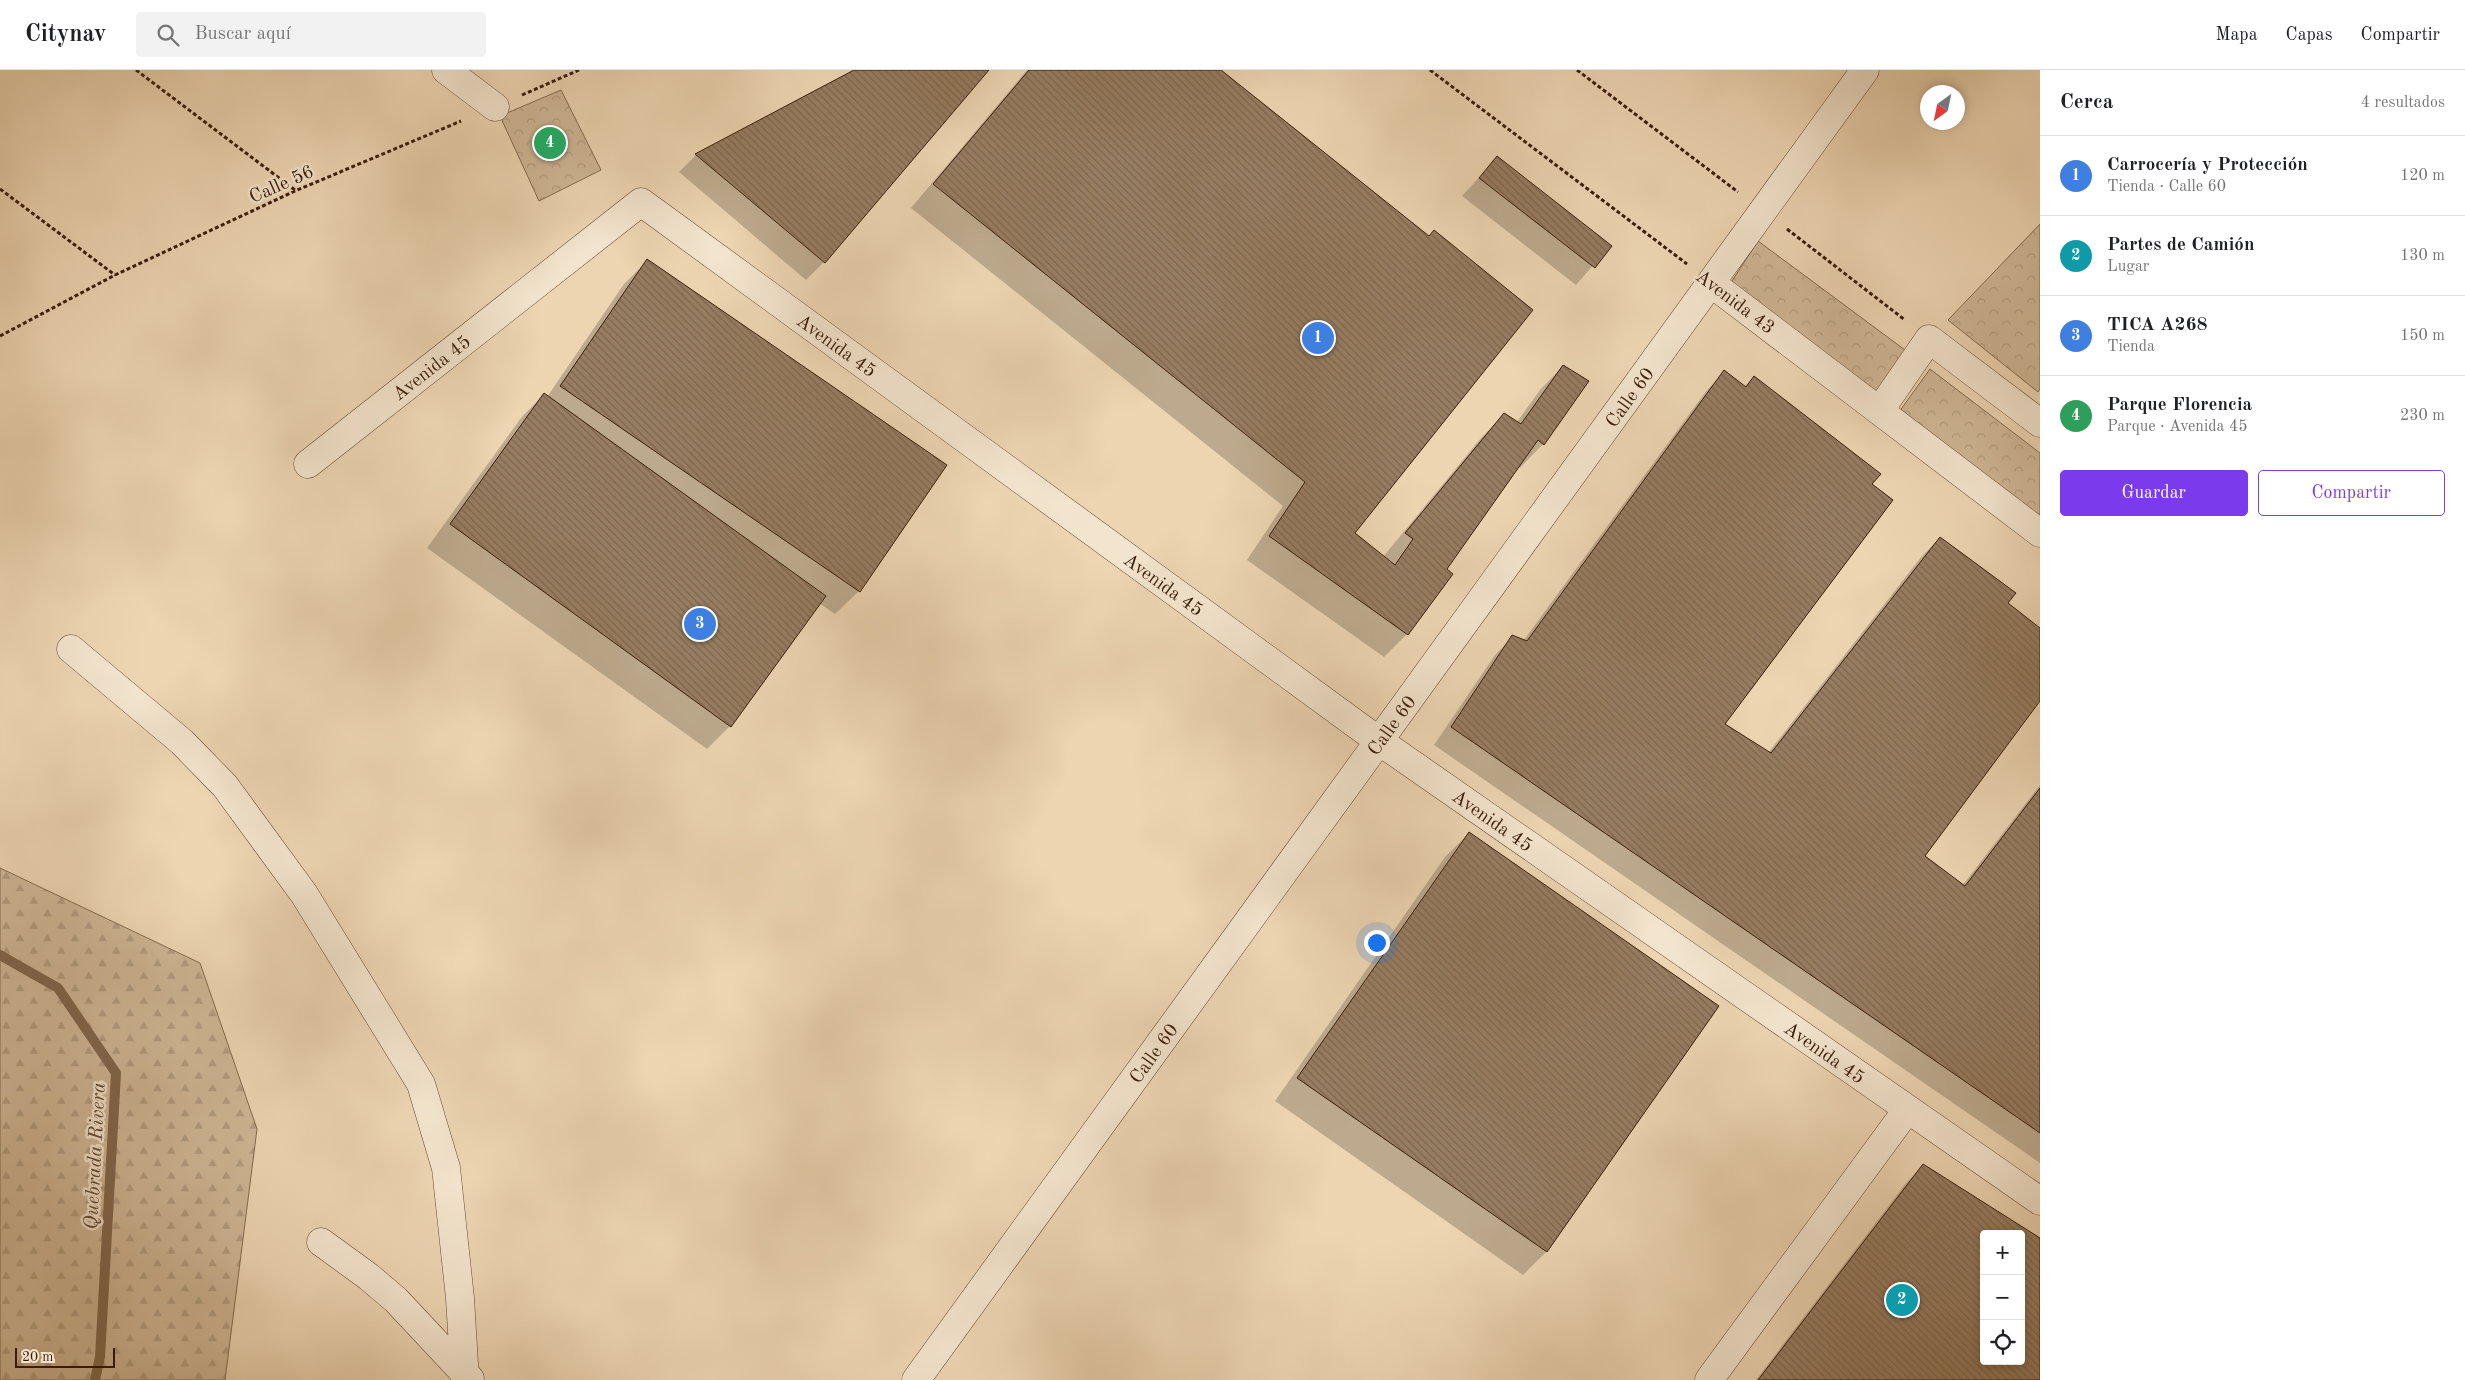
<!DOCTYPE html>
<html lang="es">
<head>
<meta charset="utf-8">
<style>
  :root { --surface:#fff; --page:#f2f2f2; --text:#202124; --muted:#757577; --line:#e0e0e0; --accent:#7c3aed }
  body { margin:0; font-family:"Old Standard TT",serif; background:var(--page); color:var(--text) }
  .controls { position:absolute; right:15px; bottom:15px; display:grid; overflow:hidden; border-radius:5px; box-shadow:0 2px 8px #0003 }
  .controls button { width:45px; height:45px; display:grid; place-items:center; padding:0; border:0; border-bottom:1px solid var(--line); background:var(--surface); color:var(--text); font:25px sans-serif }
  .compass { position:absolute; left:1920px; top:15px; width:45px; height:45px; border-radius:50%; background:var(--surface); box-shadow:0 2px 8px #0003; rotate:213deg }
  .scale { position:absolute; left:15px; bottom:12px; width:100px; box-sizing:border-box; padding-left:5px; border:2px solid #3a1d09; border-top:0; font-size:14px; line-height:18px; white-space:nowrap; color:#3a1d09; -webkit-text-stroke:4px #f3e4cd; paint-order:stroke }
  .you { position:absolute; left:1376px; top:872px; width:18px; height:18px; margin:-12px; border:4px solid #fff; border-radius:50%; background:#1a73e8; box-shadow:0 0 0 8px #1a73e833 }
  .badge { display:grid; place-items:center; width:32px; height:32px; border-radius:50%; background:var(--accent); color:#fff; font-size:16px; font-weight:700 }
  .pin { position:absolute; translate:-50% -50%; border:2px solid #fff; box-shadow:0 1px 5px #0006 }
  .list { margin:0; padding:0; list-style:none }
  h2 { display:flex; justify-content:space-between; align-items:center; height:65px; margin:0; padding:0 20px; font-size:21px }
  h2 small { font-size:16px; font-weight:400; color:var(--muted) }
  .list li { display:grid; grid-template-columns:32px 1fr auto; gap:15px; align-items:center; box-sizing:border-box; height:80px; padding:0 20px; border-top:1px solid var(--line) }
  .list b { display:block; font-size:19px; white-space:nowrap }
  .list p { margin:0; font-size:16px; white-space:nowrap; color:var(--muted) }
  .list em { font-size:16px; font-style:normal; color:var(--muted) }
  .actions { display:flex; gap:10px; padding:15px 20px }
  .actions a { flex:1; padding:11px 0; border:1px solid var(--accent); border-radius:5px; text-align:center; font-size:18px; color:var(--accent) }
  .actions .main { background:var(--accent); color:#fff }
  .icon { flex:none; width:28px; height:28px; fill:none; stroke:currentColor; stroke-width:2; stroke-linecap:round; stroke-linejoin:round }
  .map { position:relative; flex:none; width:2040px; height:1310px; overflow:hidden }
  header { display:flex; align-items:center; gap:30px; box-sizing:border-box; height:70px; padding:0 25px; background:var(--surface); border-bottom:1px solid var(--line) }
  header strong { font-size:24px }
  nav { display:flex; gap:28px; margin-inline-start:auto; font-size:18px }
  .search { width:350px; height:45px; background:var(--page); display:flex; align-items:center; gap:12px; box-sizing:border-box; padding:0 18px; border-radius:5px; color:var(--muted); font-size:19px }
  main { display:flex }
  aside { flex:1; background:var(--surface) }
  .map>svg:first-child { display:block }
  .forest { fill:url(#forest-firs); stroke:#846a4f }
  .park { fill:url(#park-crowns); stroke:#846a4f }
  .shadow { fill:#0003; fill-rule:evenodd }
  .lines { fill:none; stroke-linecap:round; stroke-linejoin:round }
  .stream { stroke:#81664c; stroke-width:10 }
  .building { fill:url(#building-back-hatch); stroke:#3a1d09; fill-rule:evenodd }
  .minor-casing { stroke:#674b33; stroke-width:29 }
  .path { stroke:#3a1d09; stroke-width:3; stroke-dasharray:4 2.5; stroke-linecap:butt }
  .minor { stroke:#f3e4cd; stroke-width:28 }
  .labels { text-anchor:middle; stroke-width:5; stroke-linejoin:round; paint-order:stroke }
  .street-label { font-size:19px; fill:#3a1d09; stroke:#f3e4cd }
  .water-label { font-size:20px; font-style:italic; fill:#634730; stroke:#f3e4cd }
</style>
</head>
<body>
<header>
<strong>Citynav</strong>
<div class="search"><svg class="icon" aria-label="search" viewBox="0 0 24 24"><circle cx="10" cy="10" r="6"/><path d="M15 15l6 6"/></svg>Buscar aquí</div>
<nav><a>Mapa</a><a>Capas</a><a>Compartir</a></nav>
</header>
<main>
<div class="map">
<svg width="2040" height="1310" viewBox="0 0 2040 1310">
  <defs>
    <pattern id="forest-firs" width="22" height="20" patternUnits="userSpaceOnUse" patternTransform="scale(1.25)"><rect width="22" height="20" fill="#cfb695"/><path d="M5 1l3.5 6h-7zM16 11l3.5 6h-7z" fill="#b29c7f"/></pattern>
    <pattern id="park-crowns" width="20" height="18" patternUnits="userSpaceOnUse" patternTransform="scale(1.25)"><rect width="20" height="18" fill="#cfb695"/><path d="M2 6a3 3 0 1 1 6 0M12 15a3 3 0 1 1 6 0" fill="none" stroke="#b29c7f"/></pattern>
    <pattern id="building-back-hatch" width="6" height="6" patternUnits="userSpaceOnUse" patternTransform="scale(1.25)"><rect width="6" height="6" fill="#977d61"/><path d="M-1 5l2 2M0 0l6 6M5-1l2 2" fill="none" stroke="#7c664e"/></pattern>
  </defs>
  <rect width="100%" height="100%" fill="#edd5b2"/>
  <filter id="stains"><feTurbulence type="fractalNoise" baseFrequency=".004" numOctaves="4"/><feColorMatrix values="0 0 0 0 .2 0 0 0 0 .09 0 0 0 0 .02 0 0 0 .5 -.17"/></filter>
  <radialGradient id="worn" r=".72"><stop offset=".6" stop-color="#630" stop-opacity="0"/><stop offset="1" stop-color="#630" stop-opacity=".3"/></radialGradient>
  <path class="forest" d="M 0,798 L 200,893 L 257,1059 L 225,1310 L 0,1310 Z"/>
  <path class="park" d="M 561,20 L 601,100 L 539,131 L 500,46 Z
    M 2040,154 L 2040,319 L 2038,322 L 1948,250 Z
    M 1758,171 L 1905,280 L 1876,324 L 1730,214 Z
    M 1930,299 L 2040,383 L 2040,450 L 1899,342 Z"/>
  <path class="shadow" d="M 857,0 L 987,0 L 824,192 L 806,210 L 679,102 L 696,85 Z
    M 1027,0 L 1219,0 L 1353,463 L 1383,487 L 1481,368 L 1504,345 L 1517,352 L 1540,320 L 1563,296 L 1587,311 L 1543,374 L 1520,398 L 1518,396 L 1445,500 L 1407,564 L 1384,587 L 1247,490 L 1283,436 L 911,138 Z
    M 1497,88 L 1610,176 L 1576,215 L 1462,126 Z
    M 647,191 L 859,521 L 835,544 L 819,533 L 730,656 L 707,679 L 427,478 L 521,348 L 544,324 L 547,327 L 624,214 Z
    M 1725,302 L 1744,317 L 1754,307 L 1870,414 L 1723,654 L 1768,683 L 1922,486 L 1940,468 L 2006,533 L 2040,559 L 2040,629 L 1923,786 L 1962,816 L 2040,715 L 2040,1093 L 1434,675 L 1495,585 L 1513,567 L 1523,571 L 1707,320 Z
    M 1469,763 L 1717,937 L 1546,1182 L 1523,1205 L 1275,1031 L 1445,787 Z
    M 1924,1095 L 2040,1170 L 2040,1310 L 1756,1310 L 1906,1113 ZM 1984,1164 L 2021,1164 L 2021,1291 L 1984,1291 Z"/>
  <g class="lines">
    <path class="stream" d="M 0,885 L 58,918 L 116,1003 L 100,1287 L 95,1310"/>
  </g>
  <path class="building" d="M 854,0 L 989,0 L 825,193 L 695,84 Z
    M 1029,0 L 1221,0 L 1429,166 L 1434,160 L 1533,240 L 1355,463 L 1395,495 L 1413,469 L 1405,463 L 1504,343 L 1521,354 L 1563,295 L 1589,311 L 1544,375 L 1538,370 L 1447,499 L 1453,504 L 1408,565 L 1269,466 L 1305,412 L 933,114 Z
    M 1497,86 L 1612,176 L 1595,198 L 1479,108 Z
    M 647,189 L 947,395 L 860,522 L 560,316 Z
    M 1724,300 L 1746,317 L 1754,306 L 1881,404 L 1872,414 L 1893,430 L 1725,654 L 1771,683 L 1940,467 L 2016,523 L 2008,533 L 2040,558 L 2040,631 L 1925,786 L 1965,816 L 2040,718 L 2040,1063 L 1451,657 L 1512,565 L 1527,571 Z
    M 544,323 L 826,526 L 731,657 L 450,454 Z
    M 1469,762 L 1719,936 L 1547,1182 L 1297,1008 Z
    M 1923,1094 L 2040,1168 L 2040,1310 L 1758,1310 ZM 1984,1164 L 2021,1164 L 2021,1291 L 1984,1291 Z"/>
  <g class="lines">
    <g class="minor-casing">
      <path id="minor" d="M 446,0 L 495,37
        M 1711,213 L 2040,463
        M 1880,340 L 1929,269 L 2040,353
        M 308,394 L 641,132 L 1379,671 L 2040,1131
        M 71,579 L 182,672 L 225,716 L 304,824 L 421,1014 L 446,1098 L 460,1228 L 465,1310
        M 321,1172 L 369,1207 L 396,1230 L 470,1309
        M 916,1310 L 1865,0
        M 1709,1310 L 1907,1040"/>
    </g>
    <path class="path" d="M 136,0 L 295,120
      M 1430,0 L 1687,194
      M 1577,0 L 1738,122
      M 522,25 L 579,0
      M 0,119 L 115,205
      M 1787,159 L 1905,250
      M 0,266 L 115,205 L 295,121 L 461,51"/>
    <use href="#minor" class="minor"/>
  </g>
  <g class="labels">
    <g class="street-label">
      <text transform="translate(281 113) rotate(-24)" y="7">Calle 56</text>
      <text transform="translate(1736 231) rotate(37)" y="7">Avenida 43</text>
      <text transform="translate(837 275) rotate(36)" y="7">Avenida 45</text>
      <text transform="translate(431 297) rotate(-38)" y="7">Avenida 45</text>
      <text transform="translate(1629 327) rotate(-54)" y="7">Calle 60</text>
      <text transform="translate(1164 514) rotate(36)" y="7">Avenida 45</text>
      <text transform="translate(1391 655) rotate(-54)" y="7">Calle 60</text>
      <text transform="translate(1493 750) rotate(35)" y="7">Avenida 45</text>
      <text transform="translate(1825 982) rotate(35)" y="7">Avenida 45</text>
      <text transform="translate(1153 983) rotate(-54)" y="7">Calle 60</text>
    </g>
    <g class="water-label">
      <text transform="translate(94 1086) rotate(-87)" y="7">Quebrada Rivera</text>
    </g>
  </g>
  <rect width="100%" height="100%" filter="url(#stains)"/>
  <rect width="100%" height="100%" fill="url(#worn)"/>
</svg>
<div class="controls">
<button>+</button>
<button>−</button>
<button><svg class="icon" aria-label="locate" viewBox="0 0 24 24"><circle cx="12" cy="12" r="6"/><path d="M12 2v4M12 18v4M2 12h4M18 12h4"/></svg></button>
</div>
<svg class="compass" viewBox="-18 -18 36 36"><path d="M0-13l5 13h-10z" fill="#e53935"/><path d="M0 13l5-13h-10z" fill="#757577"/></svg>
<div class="scale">20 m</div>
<div class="you"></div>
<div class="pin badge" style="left:1318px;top:268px;background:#3f7fe0">1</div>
<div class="pin badge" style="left:1902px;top:1230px;background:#0f9aa8">2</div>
<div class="pin badge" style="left:700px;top:554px;background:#3f7fe0">3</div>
<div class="pin badge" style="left:550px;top:73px;background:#2e9e5b">4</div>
</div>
<aside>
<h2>Cerca<small>4 resultados</small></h2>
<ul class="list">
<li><span class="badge" style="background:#3f7fe0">1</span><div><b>Carrocería y Protección</b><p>Tienda · Calle 60</p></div><em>120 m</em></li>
<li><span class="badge" style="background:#0f9aa8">2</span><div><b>Partes de Camión</b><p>Lugar</p></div><em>130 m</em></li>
<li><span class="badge" style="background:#3f7fe0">3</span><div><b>TICA A268</b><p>Tienda</p></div><em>150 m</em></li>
<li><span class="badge" style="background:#2e9e5b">4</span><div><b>Parque Florencia</b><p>Parque · Avenida 45</p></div><em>230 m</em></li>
</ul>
<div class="actions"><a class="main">Guardar</a><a>Compartir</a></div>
</aside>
</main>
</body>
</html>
